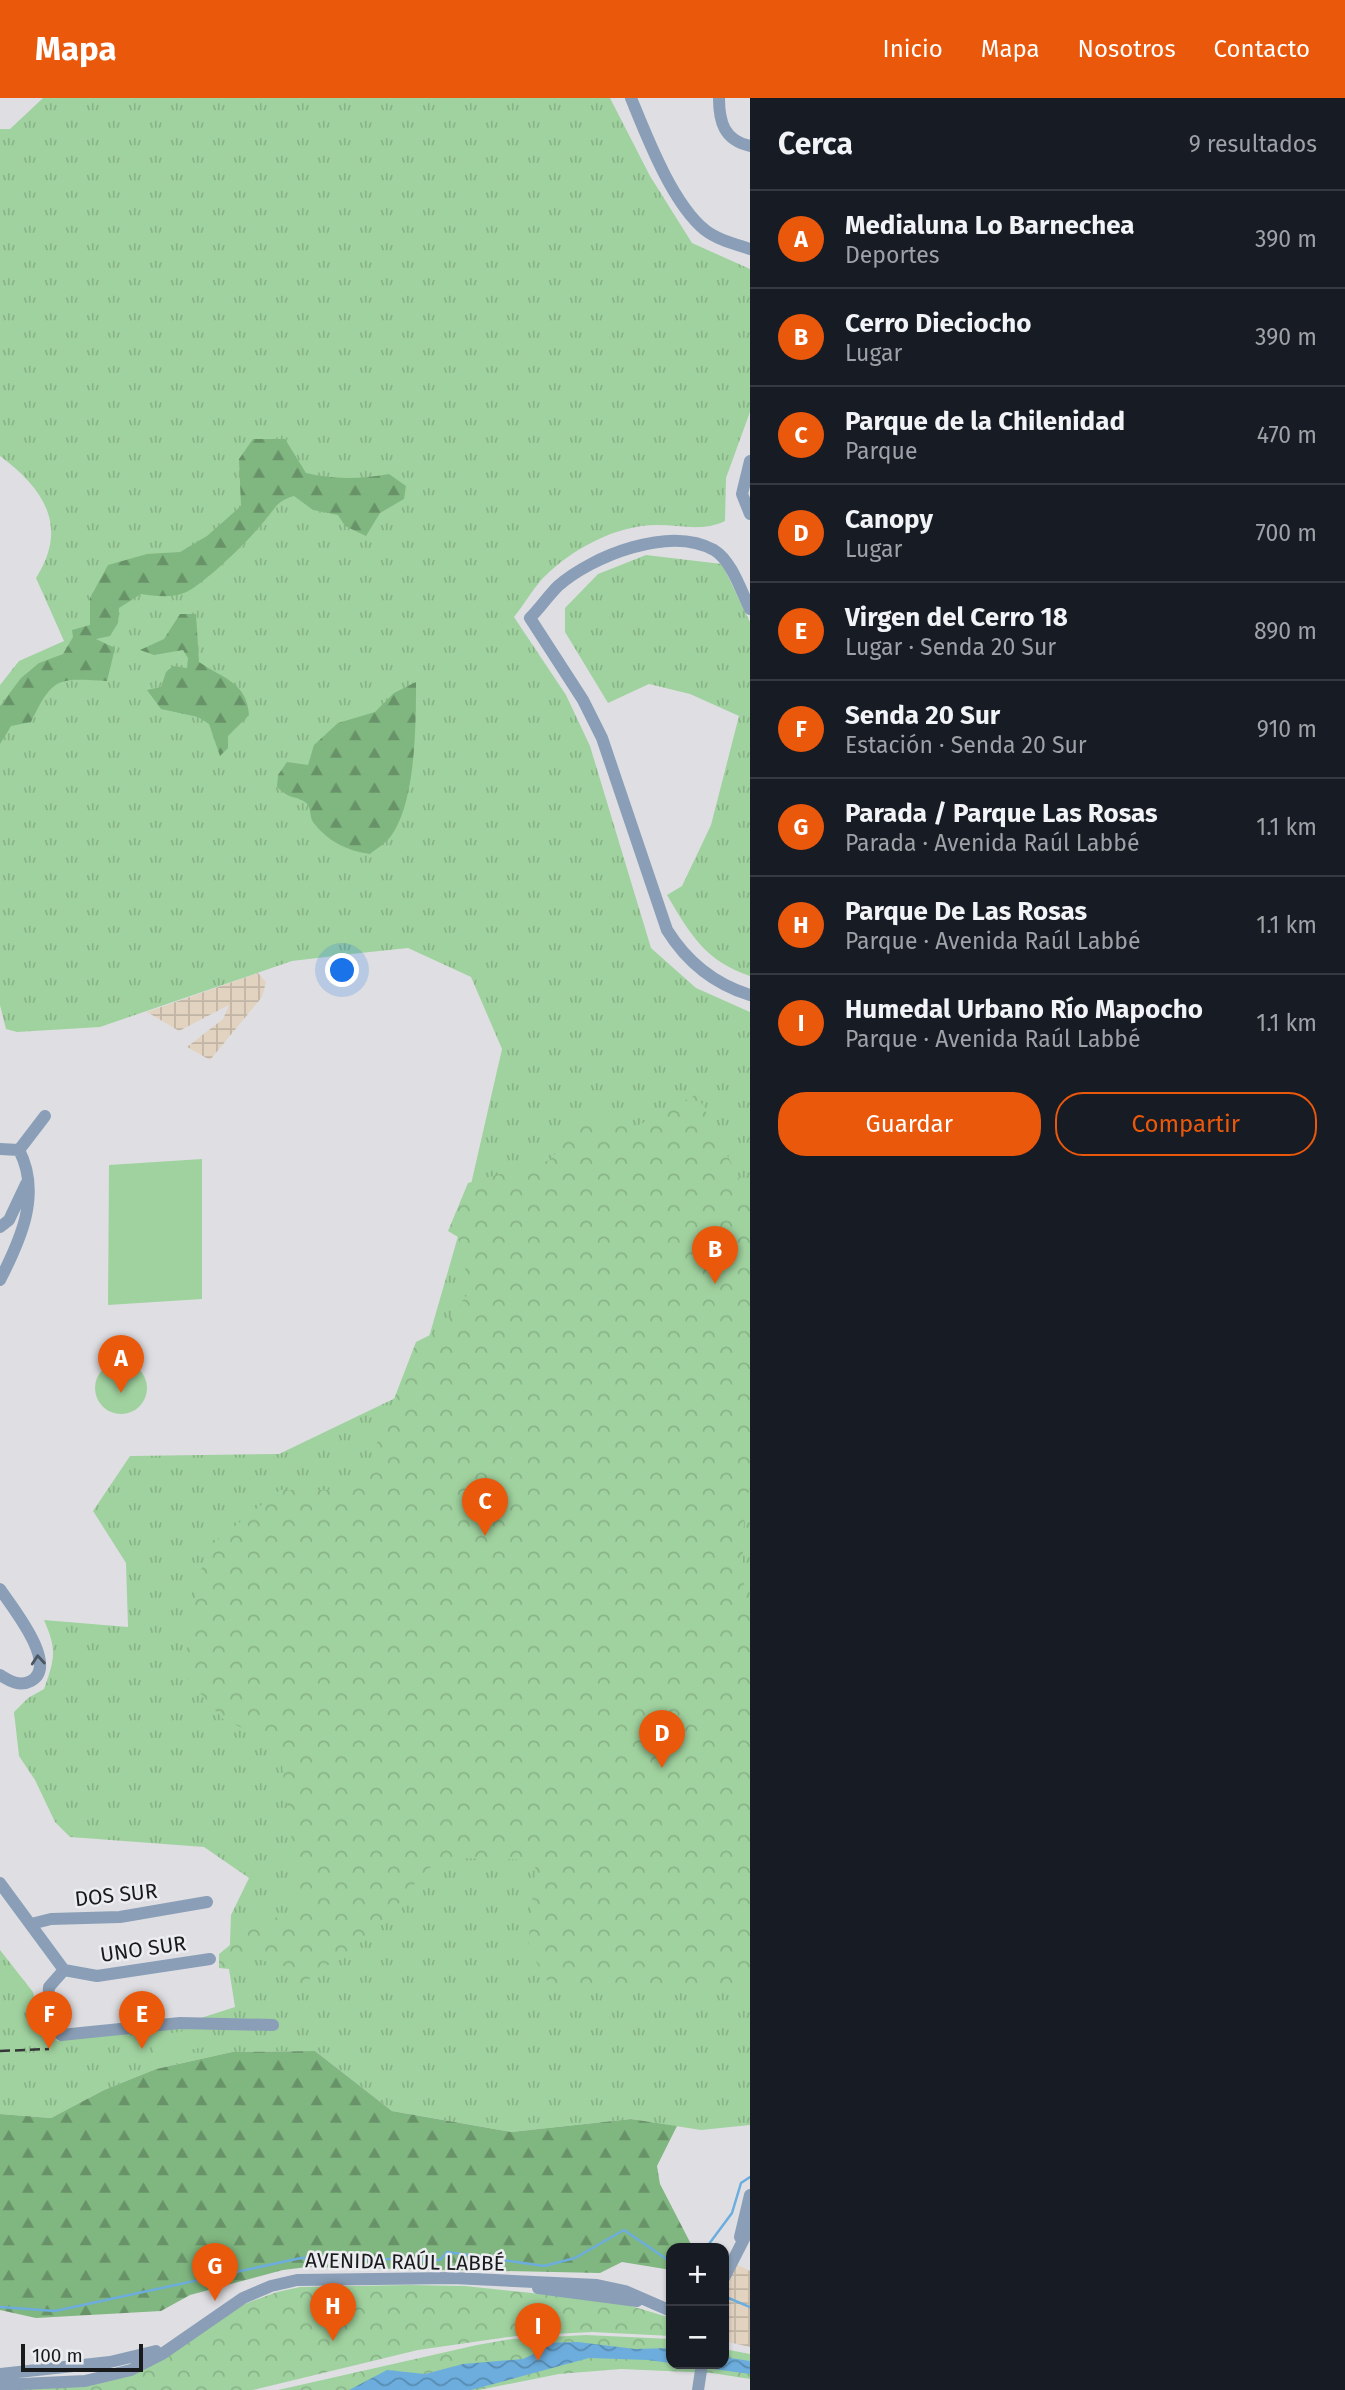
<!DOCTYPE html>
<html lang="es">
<head>
<meta charset="utf-8">
<style>
  :root { --surface:#171b24; --page:#20242c; --text:#f1f3f6; --muted:#9ea1a6; --line:#363941; --accent:#ea580c }
  body { margin:0; font-family:"Fira Sans",sans-serif; background:var(--page); color:var(--text) }
  .controls { position:absolute; right:21px; bottom:21px; display:grid; overflow:hidden; border-radius:14px; box-shadow:0 2px 5px #0004 }
  .controls button { width:63px; height:63px; display:grid; place-items:center; padding:0; border:0; border-bottom:2px solid var(--line); background:var(--surface); color:var(--text); font:35px sans-serif }
  .scale { position:absolute; left:21px; bottom:18px; width:122px; box-sizing:border-box; padding-left:7px; border:4px solid #191a1b; border-top:0; font-size:19px; line-height:24px; white-space:nowrap; color:#191a1b; -webkit-text-stroke:5px #ecedf0; paint-order:stroke }
  .you { position:absolute; left:343px; top:873px; width:24px; height:24px; margin:-18px; border:5px solid #fff; border-radius:50%; background:#1a73e8; box-shadow:0 0 0 10px #1a73e833 }
  .badge { display:grid; place-items:center; width:46px; height:46px; border-radius:50%; background:var(--accent); color:#fff; font-size:23px; font-weight:700 }
  .pin { position:absolute; translate:-50% -58px; filter:drop-shadow(0 2px 4px #0008) }
  .pin::after { content:''; position:absolute; top:37px; width:24px; height:21px; background:inherit; clip-path:polygon(0 0,100% 0,50% 100%) }
  .list { margin:0; padding:0; list-style:none }
  h2 { display:flex; justify-content:space-between; align-items:center; height:91px; margin:0; padding:0 28px; font-size:30px }
  h2 small { font-size:23px; font-weight:400; color:var(--muted) }
  .list li { display:grid; grid-template-columns:46px 1fr auto; gap:21px; align-items:center; box-sizing:border-box; height:98px; padding:0 28px; border-top:2px solid var(--line) }
  .list b { display:block; font-size:26px; white-space:nowrap }
  .list p { margin:0; font-size:23px; white-space:nowrap; color:var(--muted) }
  .list em { font-size:23px; font-style:normal; color:var(--muted) }
  .actions { display:flex; gap:14px; padding:21px 28px }
  .actions a { flex:1; padding:16px 0; border:2px solid var(--accent); border-radius:28px; text-align:center; font-size:24px; color:var(--accent) }
  .actions .main { background:var(--accent); color:#fff }
  .map { position:relative; flex:none; width:750px; height:2292px; overflow:hidden }
  header { display:flex; align-items:center; gap:42px; box-sizing:border-box; height:98px; padding:0 35px; background:var(--accent); color:#fff }
  header strong { font-size:33px }
  nav { display:flex; gap:38px; margin-inline-start:auto; font-size:24px }
  main { display:flex }
  aside { flex:1; background:var(--surface) }
  .map>svg:first-child { display:block }
  .industrial { fill:url(#industrial-grid) }
  .grass { fill:url(#grass-tufts) }
  .forest { fill:url(#forest-firs) }
  .park { fill:url(#park-crowns) }
  .pitch { fill:#a0d29f }
  .water { fill:url(#water-waves) }
  .lines { fill:none; stroke-linecap:round; stroke-linejoin:round }
  .stream { stroke:#6caddd; stroke-width:2.5 }
  .minor { stroke:#8a9fb7; stroke-width:12 }
  .rail { stroke:#353637; stroke-width:2.5; stroke-dasharray:10 5; stroke-linecap:butt }
  .oneway { stroke:#4c5661 }
  .labels { text-anchor:middle; stroke-width:5; stroke-linejoin:round; paint-order:stroke }
  .street-label { font-size:21px; fill:#191a1b; stroke:#ecedf0 }
</style>
</head>
<body>
<header>
<strong>Mapa</strong>
<nav><a>Inicio</a><a>Mapa</a><a>Nosotros</a><a>Contacto</a></nav>
</header>
<main>
<div class="map">
<svg width="750" height="2292" viewBox="0 0 750 2292">
  <defs>
    <pattern id="industrial-grid" width="8" height="8" patternUnits="userSpaceOnUse" patternTransform="scale(1.75)"><rect width="8" height="8" fill="#e2d3c1"/><path d="M0 4h8M4 0v8" fill="none" stroke="#c1b5a5"/></pattern>
    <pattern id="grass-tufts" width="24" height="20" patternUnits="userSpaceOnUse" patternTransform="scale(1.75)"><rect width="24" height="20" fill="#a0d29f"/><path d="M3 7l-1-3M5 7V3M7 7l1-3M15 17l-1-3M17 17v-4M19 17l1-3" fill="none" stroke="#89b488"/></pattern>
    <pattern id="forest-firs" width="22" height="20" patternUnits="userSpaceOnUse" patternTransform="scale(1.75)"><rect width="22" height="20" fill="#80b680"/><path d="M5 1l3.5 6h-7zM16 11l3.5 6h-7z" fill="#689368"/></pattern>
    <pattern id="park-crowns" width="20" height="18" patternUnits="userSpaceOnUse" patternTransform="scale(1.75)"><rect width="20" height="18" fill="#a0d29f"/><path d="M2 6a3 3 0 1 1 6 0M12 15a3 3 0 1 1 6 0" fill="none" stroke="#89b488"/></pattern>
    <pattern id="water-waves" width="16" height="10" patternUnits="userSpaceOnUse" patternTransform="scale(1.75)"><rect width="16" height="10" fill="#6caddd"/><path d="M0 5q4-4 8 0t8 0" fill="none" stroke="#588cb2"/></pattern>
  </defs>
  <rect width="100%" height="100%" fill="#dfdfe3"/>
  <path class="industrial" d="M 258,875 L 266,884 L 262,899 L 210,962 L 187,949 L 223,921 L 229,907 L 179,933 L 147,914 Z
    M 736,2166 L 750,2173 L 750,2249 L 724,2243 L 724,2198 Z"/>
  <path class="grass" d="M 43,0 L 610,0 L 650,78 L 692,145 L 750,171 L 750,314 L 726,380 L 725,423 C 702,434 682,427 657,427 C 616,427 572,451 543,480 C 532,492 524,507 514,519 L 566,597 L 590,648 L 651,850 L 696,890 L 750,914 L 750,2027 L 701,2032 L 631,2021 L 511,2034 L 392,2013 L 315,1953 L 232,1954 L 156,1971 L 104,1992 L 51,2020 L 0,2016 L 0,1852 L 33,1894 L 41,1923 L 57,1943 L 179,1927 L 235,1909 L 229,1871 L 231,1817 L 249,1780 L 204,1749 L 70,1739 L 55,1724 L 35,1682 L 19,1658 L 14,1614 L 28,1600 L 44,1591 C 55,1560 57,1552 44,1522 L 128,1529 L 126,1465 L 93,1413 L 130,1358 L 279,1356 L 414,1291 L 463,1121 L 502,951 L 471,879 L 408,850 L 351,856 L 292,863 L 100,929 L 17,934 L 6,931 L 0,907 L 0,587 L 19,563 L 64,543 L 36,480 C 69,428 44,391 0,358 L 0,31 L 10,31 Z
    M 646,457 L 722,466 L 750,524 L 750,878 C 705,863 690,836 667,797 L 682,788 L 711,727 L 739,618 L 690,596 L 649,586 L 608,605 L 565,534 L 565,510 L 598,476 Z"/>
  <path class="forest" d="M 253,341 L 285,341 L 306,375 C 335,382 360,381 389,376 L 406,388 L 404,401 L 380,415 L 366,438 L 345,428 L 338,417 L 313,412 L 294,398 C 277,403 276,409 266,421 C 251,440 205,486 184,495 C 171,500 154,498 141,496 L 119,510 L 118,525 L 110,538 L 96,541 L 115,550 L 107,583 C 58,580 53,578 31,624 L 11,628 L 0,646 L 0,608 L 21,580 L 39,565 L 63,556 L 73,539 L 72,532 L 90,527 L 90,500 L 108,467 L 147,456 L 180,454 L 207,438 L 241,408 L 239,361 Z
    M 180,516 L 196,516 L 199,564 C 222,580 247,584 249,617 L 228,638 L 228,650 L 220,658 L 209,626 L 198,619 L 161,611 L 147,592 L 161,589 L 166,574 L 173,568 L 187,570 L 188,560 L 183,552 L 154,557 L 140,552 L 164,541 Z
    M 416,584 C 416,625 416,704 391,738 C 386,745 376,751 370,756 C 347,753 327,743 313,724 C 309,718 312,709 305,704 C 294,697 290,702 277,689 L 278,677 L 287,664 L 308,667 L 314,647 L 338,625 L 375,614 L 394,595 Z
    M 315,1953 L 392,2013 L 511,2034 L 631,2021 L 677,2028 L 657,2068 L 660,2086 L 693,2150 L 671,2150 L 671,2172 L 622,2164 L 600,2175 L 307,2169 L 283,2172 L 190,2197 L 161,2213 L 36,2220 L 0,2212 L 0,2016 L 51,2020 L 104,1992 L 156,1971 L 232,1954 Z"/>
  <path class="park" d="M 697,996 L 750,1103 L 750,1388 C 740,1424 741,1486 750,1522 L 750,1894 L 550,1887 L 528,1850 L 536,1762 L 452,1760 L 427,1771 L 377,1832 L 298,1889 L 296,1871 L 233,1855 L 229,1871 L 219,1870 L 219,1856 L 258,1824 L 295,1815 L 297,1781 L 281,1659 L 268,1642 L 223,1621 L 186,1579 L 187,1547 L 201,1472 L 210,1448 L 280,1392 L 331,1392 L 362,1384 L 416,1244 L 440,1232 L 470,1193 L 458,1139 L 448,1133 L 468,1085 L 551,1062 L 579,1016 L 637,1028 Z
    M 410,2187 L 465,2188 L 618,2204 L 671,2220 L 671,2238 L 592,2234 L 516,2238 L 418,2252 L 253,2292 L 0,2292 L 94,2285 L 242,2207 L 277,2194 L 300,2189 Z
    M 586,2237 L 671,2241 L 671,2266 L 724,2266 L 724,2251 L 750,2256 L 750,2281 L 712,2275 L 621,2271 L 559,2276 L 479,2292 L 278,2292 L 477,2247 L 512,2241 Z"/>
  <path class="pitch" d="M 202,1061 L 202,1201 L 108,1207 L 109,1067 Z
    M95 1290a26 26 0 1 1 52 0a26 26 0 1 1-52 0Z
    M 195,1931 L 199,1950 L 155,1959 L 151,1939 Z"/>
  <path class="water" d="M 578,2244 L 635,2251 L 671,2250 L 671,2266 L 724,2266 L 724,2259 L 750,2263 L 750,2276 L 648,2262 L 589,2260 L 471,2292 L 349,2292 L 387,2272 L 425,2276 L 463,2266 L 523,2261 L 542,2252 L 535,2246 L 538,2245 Z"/>
  <g class="lines">
    <path class="stream" d="M 706,2150 L 732,2115 L 741,2085 L 750,2079
      M 726,2199 L 750,2209
      M 0,2209 L 55,2213 L 301,2160 L 440,2162 L 447,2154 L 544,2168 L 575,2160 L 624,2132 L 671,2164"/>
    <path class="minor" d="M 631,0 C 647,39 672,105 705,132 C 718,142 735,146 750,151
      M 719,0 C 719,24 724,42 750,48
      M 750,363 L 742,396 L 750,416
      M 750,511 C 741,493 732,463 714,452 C 670,427 592,458 558,488 C 548,498 540,510 530,520 L 583,602 L 602,640 L 667,832 C 687,864 714,886 750,897
      M 0,1051 L 19,1052
      M 19,1052 L 45,1018
      M 0,1129 L 9,1122 L 26,1086
      M 0,1182 C 20,1143 42,1096 19,1052
      M 0,1491 C 11,1508 60,1567 31,1583 C 20,1589 9,1583 0,1577
      M 0,1785 L 64,1872 L 97,1878 L 210,1861
      M 31,1826 L 51,1821 L 120,1819 L 207,1804
      M 64,1872 L 49,1889 C 48,1906 45,1927 61,1937 L 180,1925 L 273,1927
      M 740,2139 L 750,2097
      M 724,2180 L 750,2129
      M 538,2190 L 637,2203
      M 0,2276 L 110,2264 L 156,2253
      M 0,2287 L 85,2283 L 131,2272 L 162,2256 L 243,2200 L 271,2188 L 297,2182 L 453,2180 L 597,2187 L 625,2193 L 671,2213
      M 698,2292 L 702,2266"/>
    <path class="rail" d="M 0,1953 L 49,1951"/>
  </g>
  <defs><path id="oneway-chevron" d="M-2-3.5L2.5 0L-2 3.5" fill="none" stroke-width="1.6" stroke-linecap="round" stroke-linejoin="round" transform="scale(1.75)"/></defs>
  <use class="oneway" href="#oneway-chevron" transform="translate(38 1562) rotate(-95)"/>
  <g class="labels">
    <g class="street-label">
      <text transform="translate(116 1797) rotate(-6)" y="7">DOS SUR</text>
      <text transform="translate(143 1851) rotate(-8)" y="7">UNO SUR</text>
      <text transform="translate(405 2164) rotate(1)" y="7">AVENIDA RAÚL LABBÉ</text>
    </g>
  </g>
</svg>
<div class="controls">
<button>+</button>
<button>−</button>
</div>
<div class="scale">100 m</div>
<div class="you"></div>
<div class="pin badge" style="left:121px;top:1295px">A</div>
<div class="pin badge" style="left:715px;top:1186px">B</div>
<div class="pin badge" style="left:485px;top:1438px">C</div>
<div class="pin badge" style="left:662px;top:1670px">D</div>
<div class="pin badge" style="left:142px;top:1951px">E</div>
<div class="pin badge" style="left:49px;top:1951px">F</div>
<div class="pin badge" style="left:215px;top:2203px">G</div>
<div class="pin badge" style="left:333px;top:2243px">H</div>
<div class="pin badge" style="left:538px;top:2263px">I</div>
</div>
<aside>
<h2>Cerca<small>9 resultados</small></h2>
<ul class="list">
<li><span class="badge">A</span><div><b>Medialuna Lo Barnechea</b><p>Deportes</p></div><em>390 m</em></li>
<li><span class="badge">B</span><div><b>Cerro Dieciocho</b><p>Lugar</p></div><em>390 m</em></li>
<li><span class="badge">C</span><div><b>Parque de la Chilenidad</b><p>Parque</p></div><em>470 m</em></li>
<li><span class="badge">D</span><div><b>Canopy</b><p>Lugar</p></div><em>700 m</em></li>
<li><span class="badge">E</span><div><b>Virgen del Cerro 18</b><p>Lugar · Senda 20 Sur</p></div><em>890 m</em></li>
<li><span class="badge">F</span><div><b>Senda 20 Sur</b><p>Estación · Senda 20 Sur</p></div><em>910 m</em></li>
<li><span class="badge">G</span><div><b>Parada / Parque Las Rosas</b><p>Parada · Avenida Raúl Labbé</p></div><em>1.1 km</em></li>
<li><span class="badge">H</span><div><b>Parque De Las Rosas</b><p>Parque · Avenida Raúl Labbé</p></div><em>1.1 km</em></li>
<li><span class="badge">I</span><div><b>Humedal Urbano Río Mapocho</b><p>Parque · Avenida Raúl Labbé</p></div><em>1.1 km</em></li>
</ul>
<div class="actions"><a class="main">Guardar</a><a>Compartir</a></div>
</aside>
</main>
</body>
</html>
